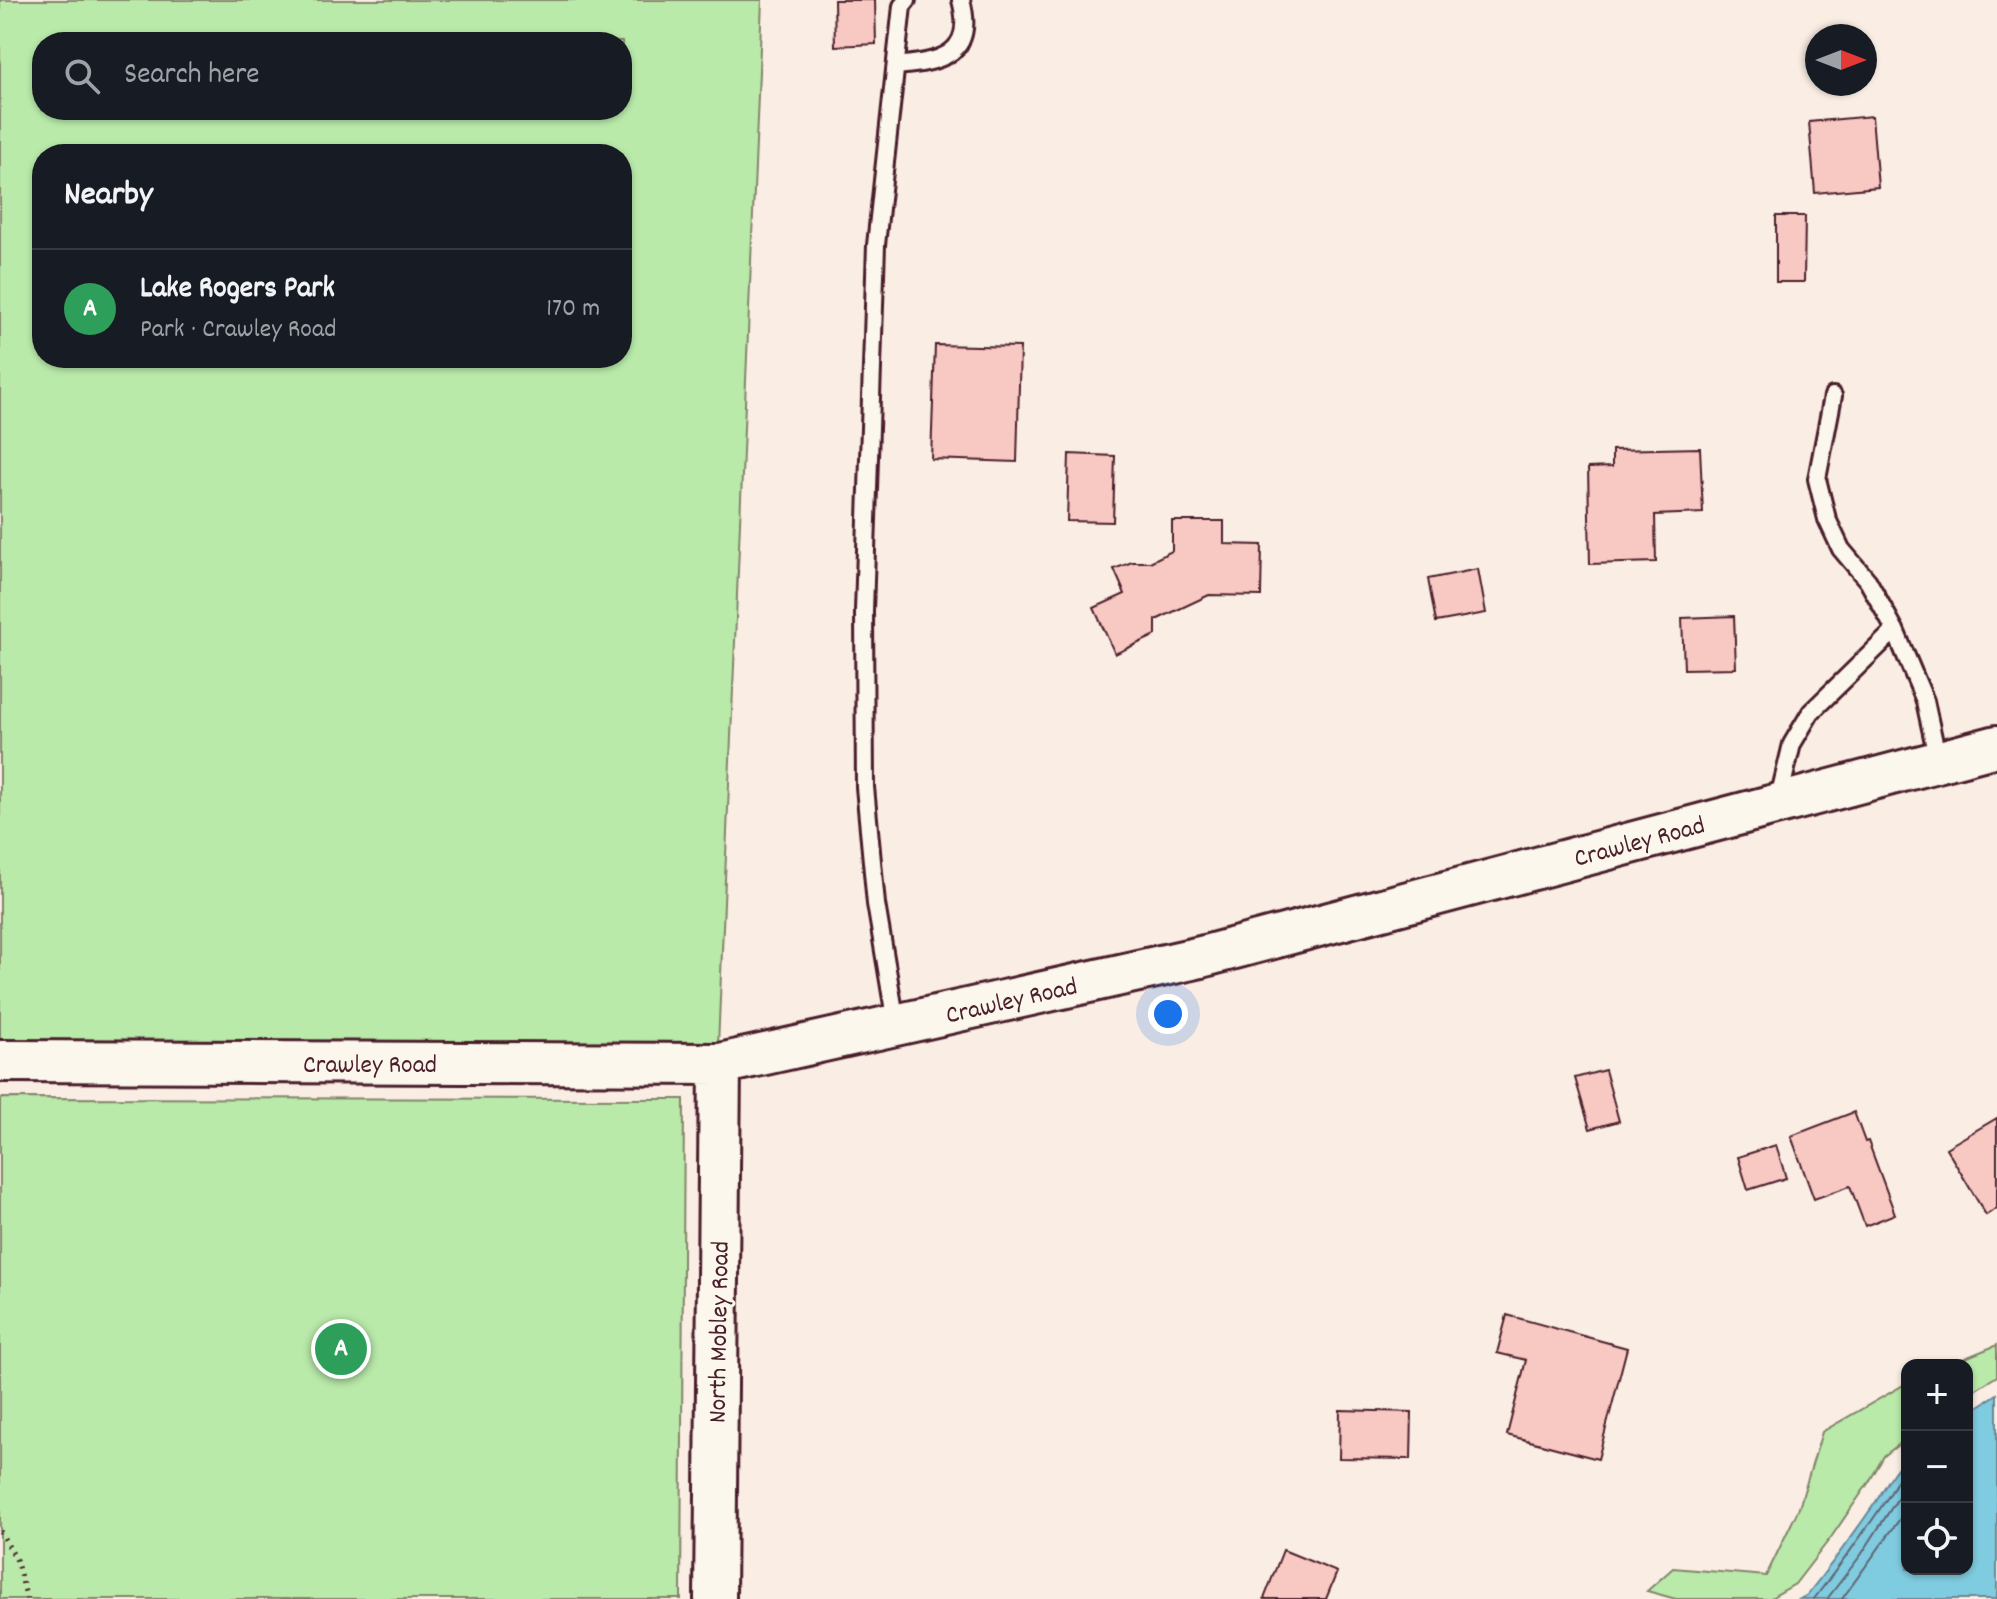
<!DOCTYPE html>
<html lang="en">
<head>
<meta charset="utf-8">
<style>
  :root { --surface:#171b24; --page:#242831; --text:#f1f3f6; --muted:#9ea1a6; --line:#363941; --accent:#ea580c }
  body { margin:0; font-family:Dekko,sans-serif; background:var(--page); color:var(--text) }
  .controls { position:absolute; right:24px; bottom:24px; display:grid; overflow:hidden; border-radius:16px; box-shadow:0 2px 6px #0004 }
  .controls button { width:72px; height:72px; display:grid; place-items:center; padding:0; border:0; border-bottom:2px solid var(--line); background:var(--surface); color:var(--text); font:40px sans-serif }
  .compass { position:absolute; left:1805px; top:24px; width:72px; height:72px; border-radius:50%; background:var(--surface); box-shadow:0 2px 6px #0004; rotate:90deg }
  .you { position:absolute; left:1168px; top:1014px; width:28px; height:28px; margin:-20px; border:6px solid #fff; border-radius:50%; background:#1a73e8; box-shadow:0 0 0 12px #1a73e833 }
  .badge { display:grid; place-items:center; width:52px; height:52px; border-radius:50%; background:var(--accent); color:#fff; font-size:26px; font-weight:700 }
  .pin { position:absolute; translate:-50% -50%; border:4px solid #fff; box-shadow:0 2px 8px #0006 }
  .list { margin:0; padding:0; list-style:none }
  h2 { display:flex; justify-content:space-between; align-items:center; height:104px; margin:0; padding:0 32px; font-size:34px }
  h2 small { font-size:26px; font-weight:400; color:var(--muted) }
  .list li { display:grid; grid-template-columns:52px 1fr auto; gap:24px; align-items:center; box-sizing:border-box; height:120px; padding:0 32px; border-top:2px solid var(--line) }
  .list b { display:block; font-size:30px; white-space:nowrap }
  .list p { margin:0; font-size:26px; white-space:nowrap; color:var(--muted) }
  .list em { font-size:26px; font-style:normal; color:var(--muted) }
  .icon { flex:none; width:44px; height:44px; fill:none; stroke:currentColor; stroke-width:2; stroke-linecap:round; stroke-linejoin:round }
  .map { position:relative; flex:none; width:1997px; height:1599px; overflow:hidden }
  .search { position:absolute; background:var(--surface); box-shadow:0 2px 6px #0004; left:32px; top:32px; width:600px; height:88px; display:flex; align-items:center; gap:20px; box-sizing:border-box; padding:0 28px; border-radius:32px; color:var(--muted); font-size:30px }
  .panel { position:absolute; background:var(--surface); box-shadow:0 2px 6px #0004; left:32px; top:144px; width:600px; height:224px; border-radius:32px }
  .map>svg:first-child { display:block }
  .green { fill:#b9eaaa; stroke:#82846a; stroke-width:2; fill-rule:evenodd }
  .water { fill:#7fcbdf; stroke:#6a8697; stroke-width:2 }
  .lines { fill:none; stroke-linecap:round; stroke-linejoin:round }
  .shore { stroke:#5f6473; stroke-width:2 }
  .building { fill:#f8c8c2; stroke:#4a1f2b; stroke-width:2 }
  .service-casing { stroke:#4a1f2b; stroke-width:22 }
  .tertiary-casing { stroke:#4a1f2b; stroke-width:46 }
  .path { stroke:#4a1f2b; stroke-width:5; stroke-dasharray:2 6; stroke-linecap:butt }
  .service { stroke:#fbf7ec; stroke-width:16 }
  .tertiary { stroke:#fbf7ec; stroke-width:40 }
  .labels { text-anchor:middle; stroke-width:6; stroke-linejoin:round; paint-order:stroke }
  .street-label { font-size:26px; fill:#4a1f2b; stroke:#fbf7ec }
</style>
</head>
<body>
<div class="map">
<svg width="1997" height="1599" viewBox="0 0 1997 1599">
  <rect width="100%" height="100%" fill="#faeee4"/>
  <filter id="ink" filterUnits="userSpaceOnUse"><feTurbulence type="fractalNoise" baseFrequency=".0125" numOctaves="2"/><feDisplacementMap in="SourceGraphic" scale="16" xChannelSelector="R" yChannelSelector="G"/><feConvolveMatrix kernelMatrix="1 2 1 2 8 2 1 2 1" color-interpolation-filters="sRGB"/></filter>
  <g filter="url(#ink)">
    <path class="green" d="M 0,0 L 762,0 L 718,1046 L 0,1043 ZM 42,42 L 622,42 L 622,110 L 42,110 ZM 42,154 L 622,154 L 622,358 L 42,358 Z
      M 0,1098 L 684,1099 L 681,1599 L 0,1599 Z
      M 1997,1345 L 1997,1376 L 1967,1395 L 1967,1365 L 1948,1365 Z
      M 1907,1383 L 1907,1438 L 1884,1456 L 1869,1482 L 1832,1536 L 1795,1584 L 1769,1599 L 1676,1599 L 1647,1591 L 1673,1568 L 1766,1576 L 1799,1508 L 1822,1432 Z"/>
    <path class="water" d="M 1997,1394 L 1997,1599 L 1800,1599 L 1807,1595 C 1831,1565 1853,1535 1875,1503 C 1886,1487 1892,1470 1907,1458 L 1907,1569 L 1967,1569 L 1967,1414 Z"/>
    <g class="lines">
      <path class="shore" d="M 1814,1599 C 1839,1567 1863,1534 1886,1500 C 1894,1490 1897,1476 1907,1468
        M 1827,1599 L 1861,1555 L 1907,1484
        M 1842,1599 L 1907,1509"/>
    </g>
    <path class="building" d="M 834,0 L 875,0 L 876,44 L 835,46 Z
      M 1872,116 L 1878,187 L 1815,193 L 1809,122 Z
      M 1776,216 L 1805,216 L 1804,282 L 1776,282 Z
      M 935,345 L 1020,347 L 1017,462 L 931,459 Z
      M 1700,448 L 1703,513 L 1655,515 L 1656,562 L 1590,564 L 1588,468 L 1612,467 L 1612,450 Z
      M 1069,454 L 1115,456 L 1113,522 L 1067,521 Z
      M 1172,521 L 1224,521 L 1224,544 L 1262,545 L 1261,596 L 1209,595 L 1156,620 L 1156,635 L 1115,654 L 1094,608 L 1125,594 L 1114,569 L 1132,562 L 1150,562 L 1172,551 Z
      M 1478,569 L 1486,613 L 1436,622 L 1428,579 Z
      M 1734,616 L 1736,668 L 1684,669 L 1682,618 Z
      M 1605,1070 L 1619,1121 L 1590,1129 L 1575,1078 Z
      M 1854,1112 L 1865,1142 L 1868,1141 L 1895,1214 L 1865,1226 L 1850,1186 L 1814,1199 L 1791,1136 Z
      M 1997,1118 L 1997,1208 L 1986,1215 L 1946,1148 Z
      M 1776,1145 L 1786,1178 L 1748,1190 L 1738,1157 Z
      M 1507,1315 L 1627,1348 L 1598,1459 L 1507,1435 L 1526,1360 L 1497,1353 Z
      M 1340,1410 L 1412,1412 L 1411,1459 L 1339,1458 Z
      M 1283,1550 L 1337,1572 L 1326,1599 L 1264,1599 Z"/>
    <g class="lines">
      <g class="service-casing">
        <path id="service" d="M 896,66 C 939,62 976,56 961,0
          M 1833,396 L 1817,479 L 1827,519 L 1841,549 L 1868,581 L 1895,630 L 1925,701 L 1938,761
          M 1778,802 L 1792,744 L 1811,712 L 1895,630
          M 896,1023 L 876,904 L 865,787 L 864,611 L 876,245 L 902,6 L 907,0"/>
      </g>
      <g class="tertiary-casing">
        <path id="tertiary" d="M 0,1061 L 720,1064 L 1201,957 L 1997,746
          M 715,1599 L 720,1064"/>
      </g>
      <path class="path" d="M 0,1531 L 16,1559 L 27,1599"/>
      <use href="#service" class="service"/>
      <use href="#tertiary" class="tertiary"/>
    </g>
  </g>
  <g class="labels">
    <g class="street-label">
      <text transform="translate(1639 840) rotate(-15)" y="9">Crawley Road</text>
      <text transform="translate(1011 999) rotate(-13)" y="9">Crawley Road</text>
      <text x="370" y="1072">Crawley Road</text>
      <text transform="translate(717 1332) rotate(-89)" y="9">North Mobley Road</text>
    </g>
  </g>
</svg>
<div class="controls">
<button>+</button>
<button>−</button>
<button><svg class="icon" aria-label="locate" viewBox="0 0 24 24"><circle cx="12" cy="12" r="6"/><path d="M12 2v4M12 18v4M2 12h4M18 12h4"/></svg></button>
</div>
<svg class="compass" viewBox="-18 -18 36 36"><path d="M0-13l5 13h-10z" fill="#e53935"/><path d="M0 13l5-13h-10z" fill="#9ea1a6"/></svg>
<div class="you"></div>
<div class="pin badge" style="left:341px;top:1349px;background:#2e9e5b">A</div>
<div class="search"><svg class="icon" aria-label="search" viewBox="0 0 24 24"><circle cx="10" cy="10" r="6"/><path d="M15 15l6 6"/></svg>Search here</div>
<section class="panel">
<h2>Nearby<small></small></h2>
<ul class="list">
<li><span class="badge" style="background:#2e9e5b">A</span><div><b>Lake Rogers Park</b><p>Park · Crawley Road</p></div><em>170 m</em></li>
</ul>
</section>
</div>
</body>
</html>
